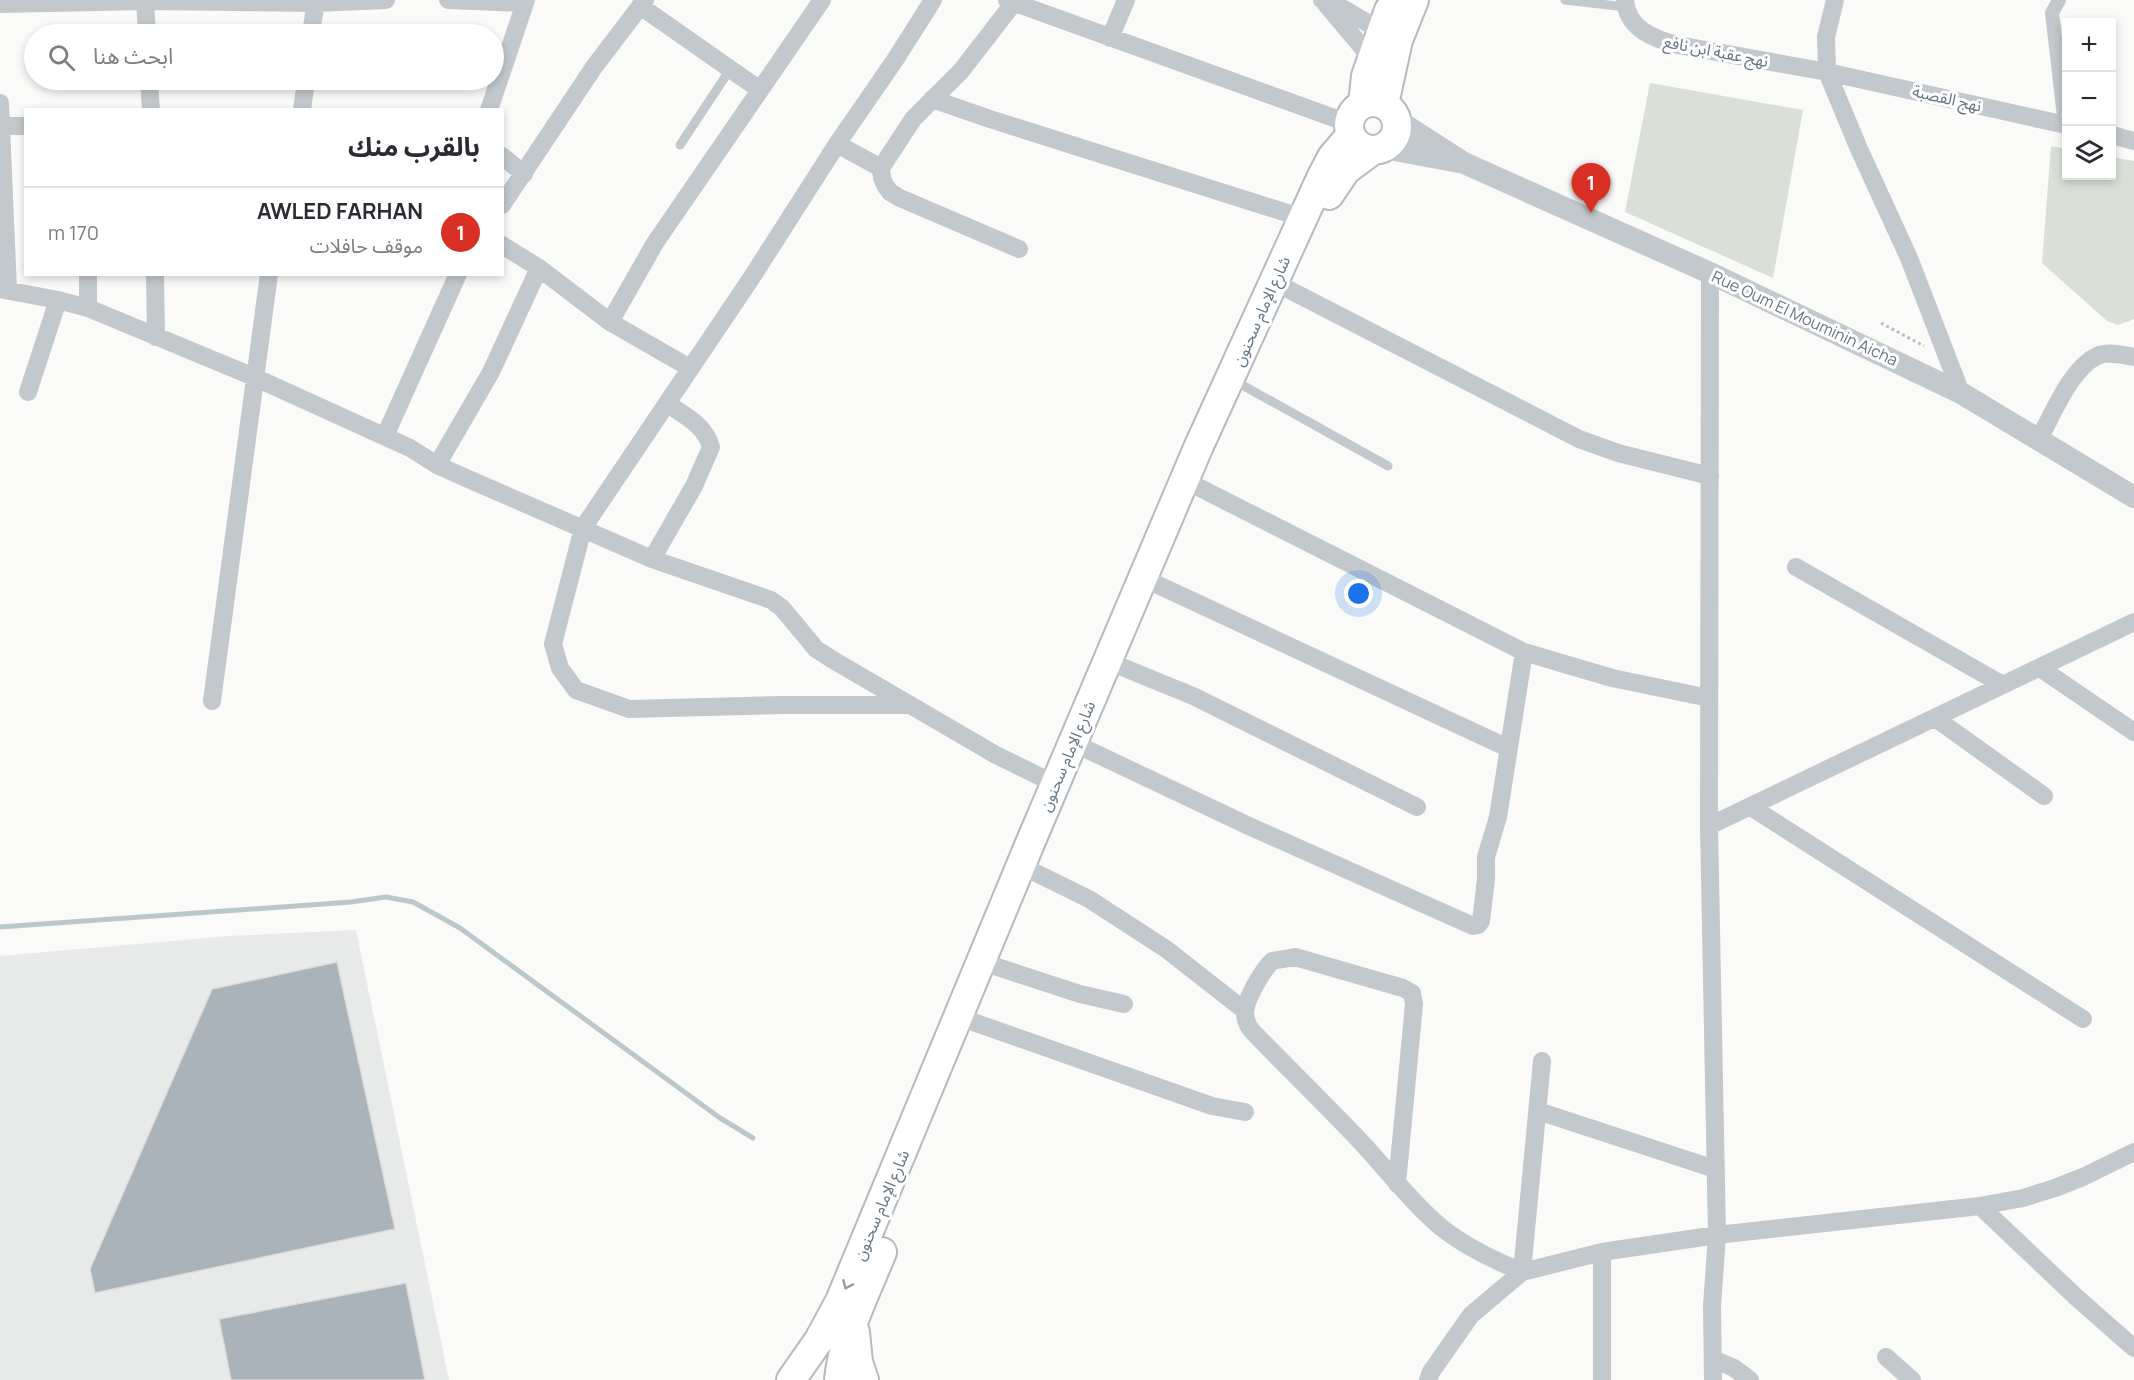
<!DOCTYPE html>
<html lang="ar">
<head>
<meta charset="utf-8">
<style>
  :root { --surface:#fff; --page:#f7f7f7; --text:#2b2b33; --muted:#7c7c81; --line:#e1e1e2; --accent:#d93025 }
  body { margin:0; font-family:Manrope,"Noto Sans Arabic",sans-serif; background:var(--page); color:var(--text); direction:rtl }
  .controls { position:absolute; right:18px; top:18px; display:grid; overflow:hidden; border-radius:0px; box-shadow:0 3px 9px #0003 }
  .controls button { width:54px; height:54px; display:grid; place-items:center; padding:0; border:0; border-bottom:2px solid var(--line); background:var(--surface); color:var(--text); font:30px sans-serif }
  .you { position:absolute; left:1359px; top:594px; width:21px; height:21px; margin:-15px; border:4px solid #fff; border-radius:50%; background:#1a73e8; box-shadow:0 0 0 9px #1a73e833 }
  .badge { display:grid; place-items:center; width:39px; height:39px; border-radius:50%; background:var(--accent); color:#fff; font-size:20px; font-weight:700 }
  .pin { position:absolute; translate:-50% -50px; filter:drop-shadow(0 2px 3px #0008) }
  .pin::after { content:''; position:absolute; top:32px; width:21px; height:18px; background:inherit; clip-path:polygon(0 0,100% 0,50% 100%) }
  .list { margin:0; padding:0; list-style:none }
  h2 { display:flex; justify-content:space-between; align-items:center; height:78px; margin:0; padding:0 24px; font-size:26px }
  h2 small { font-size:20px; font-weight:400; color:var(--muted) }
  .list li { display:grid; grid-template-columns:39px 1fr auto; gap:18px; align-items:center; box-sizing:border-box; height:90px; padding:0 24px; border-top:2px solid var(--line) }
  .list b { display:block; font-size:22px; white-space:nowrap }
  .list p { margin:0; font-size:20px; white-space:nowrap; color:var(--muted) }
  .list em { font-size:20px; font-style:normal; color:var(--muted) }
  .icon { flex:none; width:33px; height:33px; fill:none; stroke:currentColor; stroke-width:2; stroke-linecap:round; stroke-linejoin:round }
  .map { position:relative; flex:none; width:2134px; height:1380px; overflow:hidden; direction:ltr }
  .search { position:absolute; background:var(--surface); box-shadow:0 3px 9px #0003; left:24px; top:24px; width:480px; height:66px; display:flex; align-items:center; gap:15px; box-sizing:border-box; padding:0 21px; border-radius:33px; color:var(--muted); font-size:22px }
  .panel { position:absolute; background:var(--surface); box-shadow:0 3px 9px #0003; left:24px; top:108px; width:480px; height:168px; border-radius:0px; direction:rtl }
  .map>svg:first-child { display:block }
  .built { fill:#e8e9e9 }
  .green { fill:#dadfd7 }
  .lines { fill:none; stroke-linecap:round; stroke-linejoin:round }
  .stream { stroke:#bbc7cb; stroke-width:5 }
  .building { fill:#aab3b9; stroke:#dcdcda; stroke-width:1.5 }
  .primary-casing { stroke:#b5babe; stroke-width:32 }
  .path { stroke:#bbbfc2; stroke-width:3; stroke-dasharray:3 3; stroke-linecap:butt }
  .service { stroke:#c3c8cc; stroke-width:9 }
  .pedestrian { stroke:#c3c8cc; stroke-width:14 }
  .minor { stroke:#c3c8cc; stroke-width:18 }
  .tertiary { stroke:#c3c8cc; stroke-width:22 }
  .primary { stroke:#fff; stroke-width:28 }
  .oneway { stroke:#939fa8 }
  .labels { text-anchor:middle; stroke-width:6; stroke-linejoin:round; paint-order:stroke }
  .street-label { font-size:16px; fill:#657683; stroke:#fff }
</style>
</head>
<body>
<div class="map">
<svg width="2134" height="1380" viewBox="0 0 2134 1380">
  <rect width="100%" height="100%" fill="#fafaf8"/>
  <path class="built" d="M 356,930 L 449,1380 L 0,1380 L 0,956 L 229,936 Z"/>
  <path class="green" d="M 1650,83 L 1803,110 L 1773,278 L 1625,212 Z
    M 2051,146 L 2066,149 L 2066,176 L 2112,176 L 2112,157 L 2134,161 L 2134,319 L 2118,325 L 2107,321 L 2042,263 Z"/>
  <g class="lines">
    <path class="stream" d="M 0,927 L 351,902 L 386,897 L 413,902 L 460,928 L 720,1118 L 753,1138"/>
  </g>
  <path class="building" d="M 337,962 L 395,1229 L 95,1293 L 90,1269 L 212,989 Z
    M 406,1283 L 425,1380 L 231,1380 L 219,1319 Z"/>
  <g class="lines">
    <g class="primary-casing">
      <path id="primary" d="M1349 126a24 24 0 1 1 48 0a24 24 0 1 1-48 0Z
        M 1363,104 L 1366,76 L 1389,10
        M 1384,104 L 1398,40 L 1414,0
        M 1329,195 L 1346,170 L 1373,150
        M 855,1332 L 858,1362 L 864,1380
        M 791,1380 L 819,1340 L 840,1301 L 1031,841 L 1198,448 L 1322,176 L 1332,157 L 1350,136
        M 839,1380 C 843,1336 866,1292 882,1252"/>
    </g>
    <path class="path" d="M 1881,323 L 1924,346"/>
    <path class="service" d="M 1565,0 L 1626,7
      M 680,145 L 729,71
      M 1244,386 L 1388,466"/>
    <path class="pedestrian" d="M 2059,0 L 2052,13 L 2065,125"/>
    <path class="minor" d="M 145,0 L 147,34
      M 448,0 L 525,3
      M 1007,0 L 1348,123
      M 1016,0 L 961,71 L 913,119 L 881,168 L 882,178 L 885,185 L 890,192 L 900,198 L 1019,249
      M 1322,0 L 1344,9 L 1389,36
      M 1625,0 C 1627,29 1654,39 1678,45 L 1827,72 L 2066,125
      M 1835,0 L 1826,37 L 1827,72 L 1859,149 L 1909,258 L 1961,393
      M 1325,3 L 1372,59
      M 0,4 L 145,1 L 315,3 L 386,0
      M 640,6 L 760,90
      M 311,34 L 316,0
      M 1110,38 L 1126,0
      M 149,80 L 151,110
      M 932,99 L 990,119 L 1303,218
      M 0,103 L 8,290
      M 302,110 L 306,80
      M 489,110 L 526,0
      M 0,126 L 26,126
      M 2112,135 L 2134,141
      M 837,144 L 752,277 L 583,528 L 553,644 L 560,668 L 576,690 L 629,709 L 784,705 L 910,705
      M 502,156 L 524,174
      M 881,168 L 837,144 L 895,60 L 933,0
      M 502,205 L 594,67 L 645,0
      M 502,245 L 539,268 L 610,322 L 690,368
      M 1710,273 L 1709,826 L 1717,1235 L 1712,1306 L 1713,1380
      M 88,274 L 88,308
      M 155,274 L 156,337
      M 1274,282 L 1579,439 L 1618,453 L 1710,476
      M 0,289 L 58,300 L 88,308 L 254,377 L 410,448 L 437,465 L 466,478 L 652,559 L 771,600 L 782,608 L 816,649 L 833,660 L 996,755 L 1055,784
      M 610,322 L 655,243 L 822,0
      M 28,392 L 58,300
      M 385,436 L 458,274
      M 2039,439 C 2053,414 2071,368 2097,356 C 2108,351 2123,355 2134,357
      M 437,465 L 491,372 L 539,268
      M 1198,487 L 1524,652 L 1612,678 L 1709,698
      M 652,559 L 694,486 L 711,447 C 705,425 685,416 668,404
      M 1796,567 L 2003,685
      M 1156,584 L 1508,748
      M 1122,667 L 1193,696 L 1417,807
      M 2040,668 L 2134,732
      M 212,701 L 269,274
      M 1935,718 L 2044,796
      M 1086,749 L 1251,827 L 1473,926 L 1478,925 L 1481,921 L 1486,879 L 1486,857 L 1498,817 L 1524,652
      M 1751,807 L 2083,1019
      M 1709,826 L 2134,622
      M 1036,873 L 1089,899 L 1166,949 L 1244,1010
      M 982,962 L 1080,994 L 1124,1004
      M 959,1017 L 1212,1106 L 1245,1112
      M 1538,1111 L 1715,1169
      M 1397,1184 L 1414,1004 L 1412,993 L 1403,988 L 1295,957 L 1272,961 C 1262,971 1245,1000 1245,1013 C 1245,1020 1248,1026 1252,1031 C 1288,1068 1325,1104 1361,1142 C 1388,1171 1412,1203 1442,1228 C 1466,1247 1494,1260 1522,1272
      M 1980,1206 L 2076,1297 L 2134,1348
      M 1522,1272 L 1542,1061
      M 1886,1357 L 1912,1380
      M 1713,1359 L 1734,1368 L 1750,1380
      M 1428,1380 L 1431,1372 L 1471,1315 L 1522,1272 L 1602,1252 L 1717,1235 L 1980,1206 L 2023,1198 L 2055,1188 L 2083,1177 L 2134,1152
      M 1602,1380 L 1602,1252"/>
    <path class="tertiary" d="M 1397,120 L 1464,163 L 1710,273 L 1961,393 L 2134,497
      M 1384,148 L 1459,162"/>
    <use href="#primary" class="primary"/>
  </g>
  <defs><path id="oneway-chevron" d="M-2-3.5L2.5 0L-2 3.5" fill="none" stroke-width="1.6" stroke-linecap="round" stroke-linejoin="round" transform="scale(1.5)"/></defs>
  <use class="oneway" href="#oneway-chevron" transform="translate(847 1285) rotate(114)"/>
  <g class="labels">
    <g class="street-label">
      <text transform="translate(1716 51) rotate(11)" y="6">نهج عقبة ابن نافع</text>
      <text transform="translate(1947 98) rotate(13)" y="6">نهج القصبة</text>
      <text transform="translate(1261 311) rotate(-66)" y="6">شارع الإمام سحنون</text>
      <text transform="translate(1805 318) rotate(25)" y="6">Rue Oum El Mouminin Aicha</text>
      <text transform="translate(1067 756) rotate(-67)" y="6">شارع الإمام سحنون</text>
      <text transform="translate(881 1205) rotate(-67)" y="6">شارع الإمام سحنون</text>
    </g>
  </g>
</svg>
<div class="controls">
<button>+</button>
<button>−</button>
<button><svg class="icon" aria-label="layers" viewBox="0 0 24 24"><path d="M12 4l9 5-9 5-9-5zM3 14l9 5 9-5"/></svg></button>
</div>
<div class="you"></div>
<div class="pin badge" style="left:1591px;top:213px">1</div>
<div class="search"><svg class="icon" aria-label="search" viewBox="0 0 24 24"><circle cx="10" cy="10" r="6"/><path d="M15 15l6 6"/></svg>ابحث هنا</div>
<section class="panel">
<h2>بالقرب منك<small></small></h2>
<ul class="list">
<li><span class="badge">1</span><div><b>AWLED FARHAN</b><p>موقف حافلات</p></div><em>170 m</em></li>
</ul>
</section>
</div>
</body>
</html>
